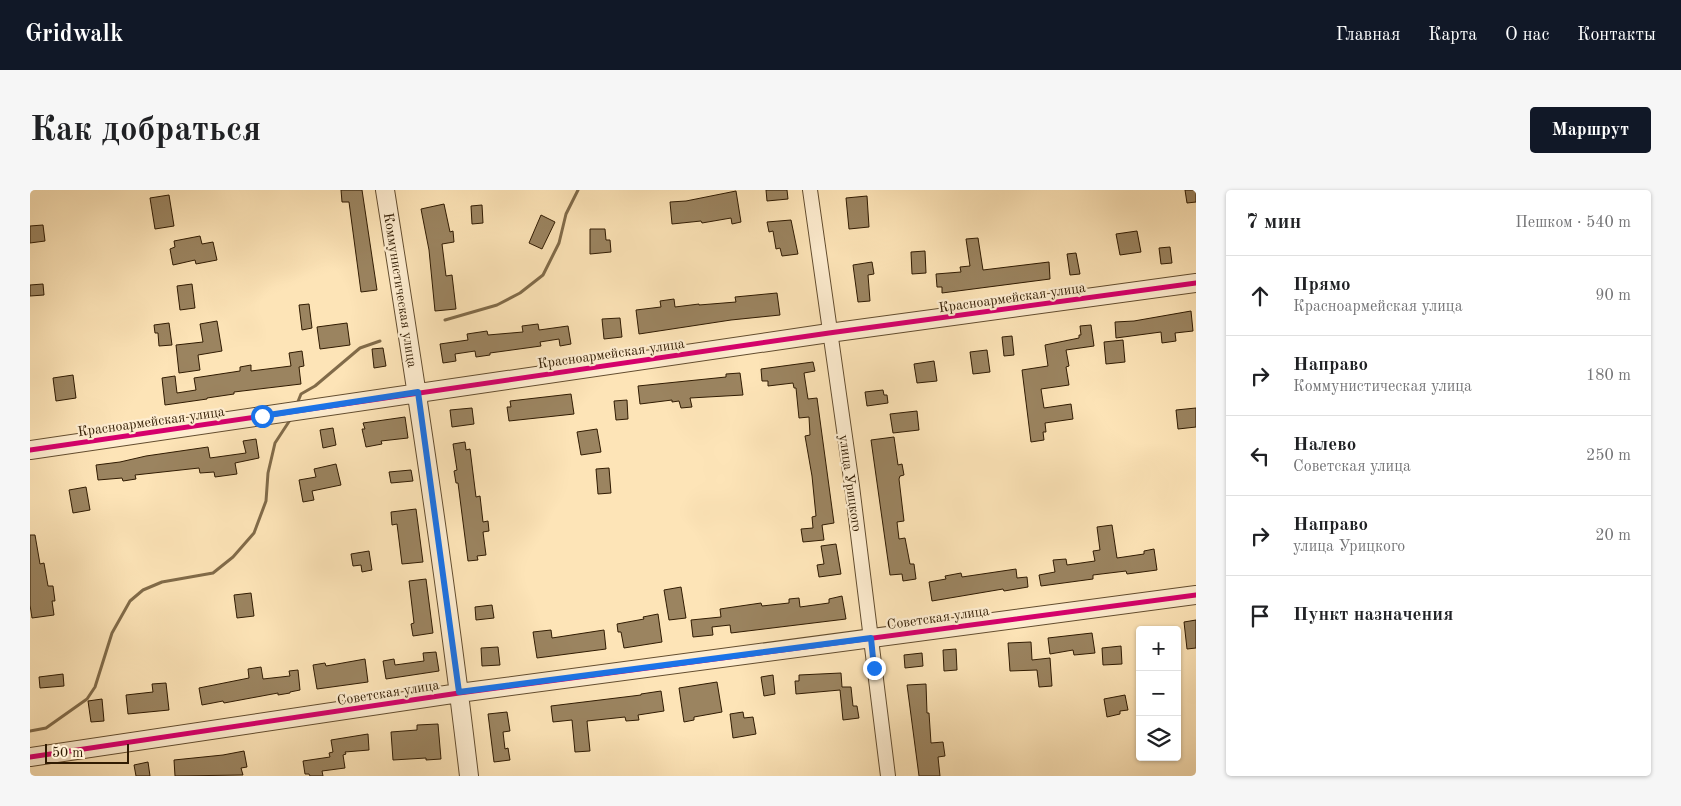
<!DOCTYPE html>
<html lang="ru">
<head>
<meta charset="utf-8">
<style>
  :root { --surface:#fff; --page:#f6f6f6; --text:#202124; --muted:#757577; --line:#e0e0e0; --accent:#111827 }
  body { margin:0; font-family:"Old Standard TT",serif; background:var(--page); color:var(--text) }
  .controls { position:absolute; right:15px; bottom:15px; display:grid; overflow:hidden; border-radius:5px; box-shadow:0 1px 4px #0004 }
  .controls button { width:45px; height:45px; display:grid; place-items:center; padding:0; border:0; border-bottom:1px solid var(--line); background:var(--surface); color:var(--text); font:25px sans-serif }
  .scale { position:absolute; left:15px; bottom:12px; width:84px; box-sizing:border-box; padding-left:5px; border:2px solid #301b02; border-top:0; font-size:14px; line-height:18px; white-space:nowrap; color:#301b02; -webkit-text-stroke:4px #feedd0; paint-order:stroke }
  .stop { position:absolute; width:15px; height:15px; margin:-11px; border:4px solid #1a73e8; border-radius:50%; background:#fff }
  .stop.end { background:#1a73e8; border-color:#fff; box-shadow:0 1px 5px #0008 }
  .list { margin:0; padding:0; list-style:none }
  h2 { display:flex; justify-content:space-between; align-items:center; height:65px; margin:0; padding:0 20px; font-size:21px }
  h2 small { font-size:16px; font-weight:400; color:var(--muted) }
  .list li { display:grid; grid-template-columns:32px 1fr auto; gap:15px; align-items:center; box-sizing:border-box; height:80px; padding:0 20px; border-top:1px solid var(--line) }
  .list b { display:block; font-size:19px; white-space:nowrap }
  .list p { margin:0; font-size:16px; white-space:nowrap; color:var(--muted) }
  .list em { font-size:16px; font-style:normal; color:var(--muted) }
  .icon { flex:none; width:28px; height:28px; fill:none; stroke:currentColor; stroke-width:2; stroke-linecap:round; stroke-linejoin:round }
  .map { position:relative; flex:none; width:1166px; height:586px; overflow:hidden; border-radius:5px }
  header { display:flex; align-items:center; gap:30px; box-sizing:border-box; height:70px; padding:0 25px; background:var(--accent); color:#fff }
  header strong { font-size:24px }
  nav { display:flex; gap:28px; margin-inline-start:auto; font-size:18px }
  .intro { display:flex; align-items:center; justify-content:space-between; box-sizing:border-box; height:120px; padding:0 30px }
  h1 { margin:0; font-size:35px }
  .button { padding:12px 22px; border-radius:5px; background:var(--accent); color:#fff; font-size:18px; font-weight:700 }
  main { display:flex; gap:30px; padding:0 30px }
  aside { flex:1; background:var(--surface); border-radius:5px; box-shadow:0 1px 4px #0004 }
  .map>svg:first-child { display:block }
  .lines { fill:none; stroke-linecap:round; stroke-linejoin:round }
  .stream { stroke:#816b49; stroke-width:3 }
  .building { fill:#9b8460; stroke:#301b02 }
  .minor-casing { stroke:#634d2f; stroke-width:16 }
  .tertiary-casing { stroke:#634d2f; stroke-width:20 }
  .minor { stroke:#feedd0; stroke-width:14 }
  .tertiary { stroke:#feedd0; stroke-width:18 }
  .cycleway-casing { stroke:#feedd0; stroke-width:8 }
  .cycleway { stroke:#d6006c; stroke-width:5 }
  .route { stroke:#1a73e8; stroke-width:6 }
  .labels { text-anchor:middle; stroke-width:4.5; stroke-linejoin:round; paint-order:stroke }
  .street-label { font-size:14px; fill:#301b02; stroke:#feedd0 }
</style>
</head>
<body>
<header>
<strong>Gridwalk</strong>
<nav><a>Главная</a><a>Карта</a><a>О нас</a><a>Контакты</a></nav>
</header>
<div class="intro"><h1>Как добраться</h1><a class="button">Маршрут</a></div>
<main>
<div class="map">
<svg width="1166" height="586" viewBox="0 0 1166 586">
  <rect width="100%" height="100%" fill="#fde4b7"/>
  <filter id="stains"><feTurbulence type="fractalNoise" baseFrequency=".004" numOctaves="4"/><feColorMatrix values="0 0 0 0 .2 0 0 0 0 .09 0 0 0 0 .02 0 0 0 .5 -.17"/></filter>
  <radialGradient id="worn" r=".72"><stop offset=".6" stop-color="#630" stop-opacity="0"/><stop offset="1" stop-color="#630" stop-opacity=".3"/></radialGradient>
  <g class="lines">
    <path class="stream" d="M 415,130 L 467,115 L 490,103 L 513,85 L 529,53 L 536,24 L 548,0
      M 267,214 L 271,204 L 285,196 L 330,158 L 350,151
      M 0,541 L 16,538 L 57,509 L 65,497 L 82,443 L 100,411 L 113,400 L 132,392 L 183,383 L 203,367 L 224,343 L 236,311 L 238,283 L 245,253 L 262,227"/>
  </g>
  <path class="building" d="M 311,0 L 332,0 L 347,100 L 331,102 L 319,12 L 312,12 Z
    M 736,0 L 757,0 L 758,9 L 737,11 Z
    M 1155,0 L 1166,0 L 1166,12 L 1157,13 Z
    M 706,1 L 711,32 L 702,34 L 701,28 L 672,33 L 671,31 L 642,34 L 640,12 L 656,11 Z
    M 139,5 L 144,36 L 125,39 L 120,8 Z
    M 837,6 L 839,37 L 819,39 L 816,8 Z
    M 414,14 L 420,42 L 423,41 L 424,52 L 412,54 L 416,86 L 422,85 L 426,119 L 405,121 L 399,60 L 391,19 Z
    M 452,15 L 453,33 L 442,34 L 441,16 Z
    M 511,25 L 525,32 L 512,59 L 499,53 Z
    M 761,30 L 768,64 L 752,66 L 750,58 L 746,59 L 743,41 L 739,42 L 737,32 Z
    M 13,35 L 15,51 L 0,53 L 0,36 Z
    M 560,39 L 575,39 L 576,50 L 580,50 L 581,62 L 560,64 Z
    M 1107,41 L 1111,62 L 1090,65 L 1086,44 Z
    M 170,46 L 172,54 L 183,52 L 187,70 L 166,74 L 165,70 L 143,75 L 140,59 L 145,57 L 144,51 Z
    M 948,48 L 953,80 L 1019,72 L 1020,89 L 912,103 L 912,97 L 907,97 L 906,84 L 931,82 L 930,77 L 940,76 L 936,49 Z
    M 1140,57 L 1142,73 L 1131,74 L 1129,58 Z
    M 895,61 L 896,83 L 882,84 L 881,62 Z
    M 1046,63 L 1050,84 L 1040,85 L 1037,64 Z
    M 842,72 L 844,84 L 838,85 L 840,111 L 828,112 L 823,75 Z
    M 13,94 L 14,105 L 0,106 L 0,95 Z
    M 162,94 L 165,118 L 150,120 L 147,96 Z
    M 747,103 L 750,125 L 701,130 L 609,144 L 606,120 L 631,117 L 630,111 L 644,109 L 645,117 L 669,114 L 669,115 L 706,112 L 705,107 Z
    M 279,114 L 282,138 L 272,140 L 269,115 Z
    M 1161,121 L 1163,141 L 1145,143 L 1146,151 L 1132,153 L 1131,142 L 1086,148 L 1085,132 L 1104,131 Z
    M 590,128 L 592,147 L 574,149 L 572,129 Z
    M 187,131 L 192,161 L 168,165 L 170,180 L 149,183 L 146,155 L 173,152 L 170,134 Z
    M 139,133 L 142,155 L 129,156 L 128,143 L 125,143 L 124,135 Z
    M 317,133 L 320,155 L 290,159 L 287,137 Z
    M 508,134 L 509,140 L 538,136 L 541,154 L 530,156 L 529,149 L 510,152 L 511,156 L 460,163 L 460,165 L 446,167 L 445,161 L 425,164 L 426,171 L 413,173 L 410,154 L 438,150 L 437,144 L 457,141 L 458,145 L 493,142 L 492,136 Z
    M 1061,135 L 1064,156 L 1036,160 L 1039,176 L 1036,177 L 1039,195 L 1011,199 L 1014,218 L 1041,214 L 1043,229 L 1015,233 L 1016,242 L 1013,242 L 1014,250 L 1001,252 L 992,180 L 1018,176 L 1015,155 L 1049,148 L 1049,145 L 1051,145 L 1050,136 Z
    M 982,146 L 984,165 L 974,166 L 972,147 Z
    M 1093,150 L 1095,172 L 1076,174 L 1074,152 Z
    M 353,158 L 356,176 L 344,178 L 342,159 Z
    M 957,160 L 960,182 L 943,184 L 940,162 Z
    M 272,161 L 274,176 L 269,177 L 271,194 L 204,202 L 204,204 L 177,208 L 177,209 L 135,215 L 132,188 L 145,186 L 147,203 L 166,200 L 164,188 L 210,181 L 210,177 L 221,175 L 221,181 L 261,176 L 259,163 Z
    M 904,171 L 907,191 L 887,193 L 884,174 Z
    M 783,172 L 785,181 L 774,183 L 778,209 L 787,208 L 804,333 L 792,335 L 794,350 L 773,352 L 771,339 L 783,338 L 782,327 L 786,326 L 782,286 L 775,246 L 780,245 L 779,227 L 769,228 L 766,198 L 764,198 L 763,193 L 738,196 L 738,191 L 732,191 L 731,179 Z
    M 710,183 L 713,205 L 660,208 L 662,217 L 651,218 L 649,211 L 642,212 L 642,210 L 610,214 L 608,196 L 696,187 L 696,184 Z
    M 43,185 L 46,208 L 26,211 L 23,188 Z
    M 853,200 L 854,205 L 857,205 L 858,213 L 837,216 L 835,202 Z
    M 541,204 L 544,224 L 479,231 L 477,217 L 481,217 L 480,211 Z
    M 597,210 L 598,229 L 586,230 L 584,211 Z
    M 442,218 L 444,234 L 422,237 L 420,220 Z
    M 1166,218 L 1166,237 L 1148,239 L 1146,220 Z
    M 887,221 L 889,240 L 863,243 L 860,224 Z
    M 375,227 L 378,248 L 351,251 L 352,254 L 336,257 L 332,239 L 335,239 L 333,233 Z
    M 303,238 L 306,255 L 293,258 L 290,240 Z
    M 567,239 L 571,262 L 551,265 L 547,242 Z
    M 864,247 L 868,275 L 872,274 L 874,285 L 870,286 L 869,289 L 874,331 L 867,332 L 869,349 L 875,348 L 880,374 L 884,374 L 886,389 L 873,391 L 872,384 L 860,385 L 841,250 Z
    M 226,249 L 229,268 L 205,273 L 207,284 L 185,287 L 184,282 L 170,283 L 169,278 L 105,285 L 106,289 L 93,291 L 92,288 L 68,290 L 66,275 L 90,272 L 116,266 L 178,257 L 180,268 L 216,263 L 213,251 Z
    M 435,252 L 436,260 L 440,259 L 446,307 L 450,306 L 453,332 L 458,331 L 459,341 L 453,342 L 456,365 L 447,366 L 448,370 L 438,371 L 428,293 L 426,293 L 424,281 L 427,280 L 423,254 Z
    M 306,274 L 311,295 L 282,301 L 284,310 L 273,312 L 269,290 L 286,287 L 284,279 Z
    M 579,278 L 581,303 L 568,304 L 566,279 Z
    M 381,280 L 383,291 L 361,293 L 359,282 Z
    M 56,297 L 60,320 L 43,323 L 39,300 Z
    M 386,319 L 393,372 L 372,374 L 367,334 L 362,335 L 361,322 Z
    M 1082,335 L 1087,368 L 1114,364 L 1114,361 L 1124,359 L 1127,380 L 1097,384 L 1096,381 L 1063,385 L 1063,389 L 1011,396 L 1009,385 L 1025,382 L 1023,370 L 1036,369 L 1037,375 L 1065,371 L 1063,361 L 1070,360 L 1067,337 Z
    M 0,345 L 5,345 L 10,374 L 14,373 L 18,396 L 23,396 L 25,411 L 22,411 L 24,425 L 2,428 L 0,415 Z
    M 806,354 L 811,384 L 789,387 L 787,375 L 794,374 L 791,356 Z
    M 339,361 L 342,380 L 332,382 L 331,375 L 323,376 L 321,364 Z
    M 986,379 L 987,388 L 997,387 L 998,397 L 974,401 L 973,399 L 902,411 L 899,392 L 916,389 L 915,386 L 931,383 L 932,387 Z
    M 396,389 L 403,443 L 383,446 L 381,434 L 384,433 L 379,391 Z
    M 651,397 L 656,428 L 639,430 L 634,400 Z
    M 221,403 L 224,426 L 207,428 L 204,405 Z
    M 812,406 L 816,429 L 701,443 L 700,435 L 682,437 L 683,445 L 663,447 L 661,430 L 691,427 L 690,419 L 731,413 L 732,416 L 759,413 L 759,409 L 769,408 L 770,417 L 799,413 L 799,409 Z
    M 462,415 L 464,428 L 446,430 L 445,417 Z
    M 628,424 L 632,452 L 594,458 L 591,442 L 588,442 L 587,434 L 614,429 L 613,427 Z
    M 1166,430 L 1166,458 L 1157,459 L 1154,432 Z
    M 521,440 L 522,448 L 574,440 L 576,459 L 507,468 L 503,442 Z
    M 1062,443 L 1065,463 L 1044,465 L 1043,460 L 1020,464 L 1018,448 Z
    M 1001,452 L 1002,470 L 1020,468 L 1022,496 L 1009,497 L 1007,480 L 980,481 L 978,453 Z
    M 1091,456 L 1092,474 L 1073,475 L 1072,458 Z
    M 468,457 L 470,475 L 452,476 L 451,458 Z
    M 926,459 L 927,480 L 914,481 L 913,460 Z
    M 406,462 L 409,481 L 356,489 L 353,471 L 364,469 L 365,475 L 394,471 L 393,463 Z
    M 892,463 L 893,476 L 875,478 L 874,465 Z
    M 335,469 L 338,492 L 287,499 L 283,475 L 295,473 L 296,476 Z
    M 231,477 L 233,489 L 260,486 L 259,481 L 268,480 L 270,500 L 260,502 L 260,503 L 248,505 L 248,503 L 194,513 L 193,511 L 172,515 L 169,498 L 219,488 L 218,479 Z
    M 811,483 L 812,497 L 821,497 L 823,516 L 827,516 L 829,528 L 813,530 L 810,500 L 766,504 L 765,491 L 769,491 L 769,485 Z
    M 33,484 L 34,496 L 10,498 L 9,487 Z
    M 743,485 L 745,504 L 734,506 L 731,487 Z
    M 687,492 L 692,522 L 664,527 L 664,530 L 654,532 L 649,498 Z
    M 136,493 L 139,520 L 98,524 L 96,505 L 123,502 L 122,494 Z
    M 896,494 L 897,523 L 899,523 L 901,553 L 913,552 L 915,566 L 908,567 L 910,586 L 889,586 L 877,495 Z
    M 631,501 L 634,521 L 608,525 L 609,530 L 596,531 L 595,527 L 557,531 L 560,561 L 545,562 L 542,530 L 523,532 L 521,516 L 611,505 L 611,504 Z
    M 1095,505 L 1098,520 L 1090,521 L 1090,524 L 1077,527 L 1074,509 Z
    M 72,509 L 74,531 L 61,532 L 58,511 Z
    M 477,522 L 480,541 L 473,542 L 475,559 L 478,558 L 480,570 L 464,572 L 458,524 Z
    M 713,522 L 714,528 L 723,527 L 726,544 L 703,548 L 700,524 Z
    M 408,534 L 411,569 L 396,570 L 396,568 L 363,570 L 361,542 L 387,540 L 387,535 Z
    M 338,544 L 339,560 L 315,562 L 316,564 L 313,565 L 315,578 L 292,581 L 293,586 L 280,586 L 279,584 L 275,584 L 273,571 L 300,567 L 299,563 L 303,562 L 301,550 Z
    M 214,561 L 217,577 L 211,578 L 213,585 L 145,586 L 144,570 L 193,565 Z
    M 118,572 L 120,586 L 106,586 L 104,575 Z"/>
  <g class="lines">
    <g class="minor-casing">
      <path id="minor" d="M 780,0 L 822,296 L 858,586"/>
    </g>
    <g class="tertiary-casing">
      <path id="tertiary" d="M 355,0 C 386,195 416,390 439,586
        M 0,260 L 799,143 L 1166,93
        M 0,567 L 429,503 L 1166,405"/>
    </g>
    <use href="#minor" class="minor"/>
    <use href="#tertiary" class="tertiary"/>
    <g class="cycleway-casing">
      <path id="cycleway" d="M 0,260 L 799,143 L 1166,93
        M 0,567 L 429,503 L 1166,405"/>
    </g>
    <use href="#cycleway" class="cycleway"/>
  </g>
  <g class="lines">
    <path class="route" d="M 232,226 L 388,202 L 429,502 L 841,448 L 844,478"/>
  </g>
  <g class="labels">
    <g class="street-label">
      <text transform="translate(371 100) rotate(81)" y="5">Коммунистическая улица</text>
      <text transform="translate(982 107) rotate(-8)" y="5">Красноармейская улица</text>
      <text transform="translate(581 163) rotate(-8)" y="5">Красноармейская улица</text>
      <text transform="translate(121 231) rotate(-8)" y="5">Красноармейская улица</text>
      <text transform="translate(821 293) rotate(82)" y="5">улица Урицкого</text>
      <text transform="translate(908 427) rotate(-8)" y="5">Советская улица</text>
      <text transform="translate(358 502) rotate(-9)" y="5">Советская улица</text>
    </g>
  </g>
  <rect width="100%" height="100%" filter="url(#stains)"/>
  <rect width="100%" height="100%" fill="url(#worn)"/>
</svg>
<div class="controls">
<button>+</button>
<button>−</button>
<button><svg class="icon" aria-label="layers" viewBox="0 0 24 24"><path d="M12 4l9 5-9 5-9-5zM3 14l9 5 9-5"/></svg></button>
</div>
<div class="scale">50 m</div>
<div class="stop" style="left:232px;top:226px"></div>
<div class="stop end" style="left:844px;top:478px"></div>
</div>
<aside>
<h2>7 мин<small>Пешком · 540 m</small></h2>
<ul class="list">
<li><svg class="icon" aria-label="ahead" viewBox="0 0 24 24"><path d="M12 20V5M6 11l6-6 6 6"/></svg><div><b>Прямо</b><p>Красноармейская улица</p></div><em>90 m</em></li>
<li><svg class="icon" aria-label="right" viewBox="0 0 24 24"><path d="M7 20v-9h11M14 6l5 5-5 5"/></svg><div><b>Направо</b><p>Коммунистическая улица</p></div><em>180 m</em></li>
<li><svg class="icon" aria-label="left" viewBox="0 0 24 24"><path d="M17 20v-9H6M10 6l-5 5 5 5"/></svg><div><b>Налево</b><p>Советская улица</p></div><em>250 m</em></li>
<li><svg class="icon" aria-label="right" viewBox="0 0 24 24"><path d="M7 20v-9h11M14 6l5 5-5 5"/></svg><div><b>Направо</b><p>улица Урицкого</p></div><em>20 m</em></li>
<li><svg class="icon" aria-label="arrive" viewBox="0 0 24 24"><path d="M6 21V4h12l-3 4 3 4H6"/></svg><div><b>Пункт назначения</b></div></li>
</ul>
</aside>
</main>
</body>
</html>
